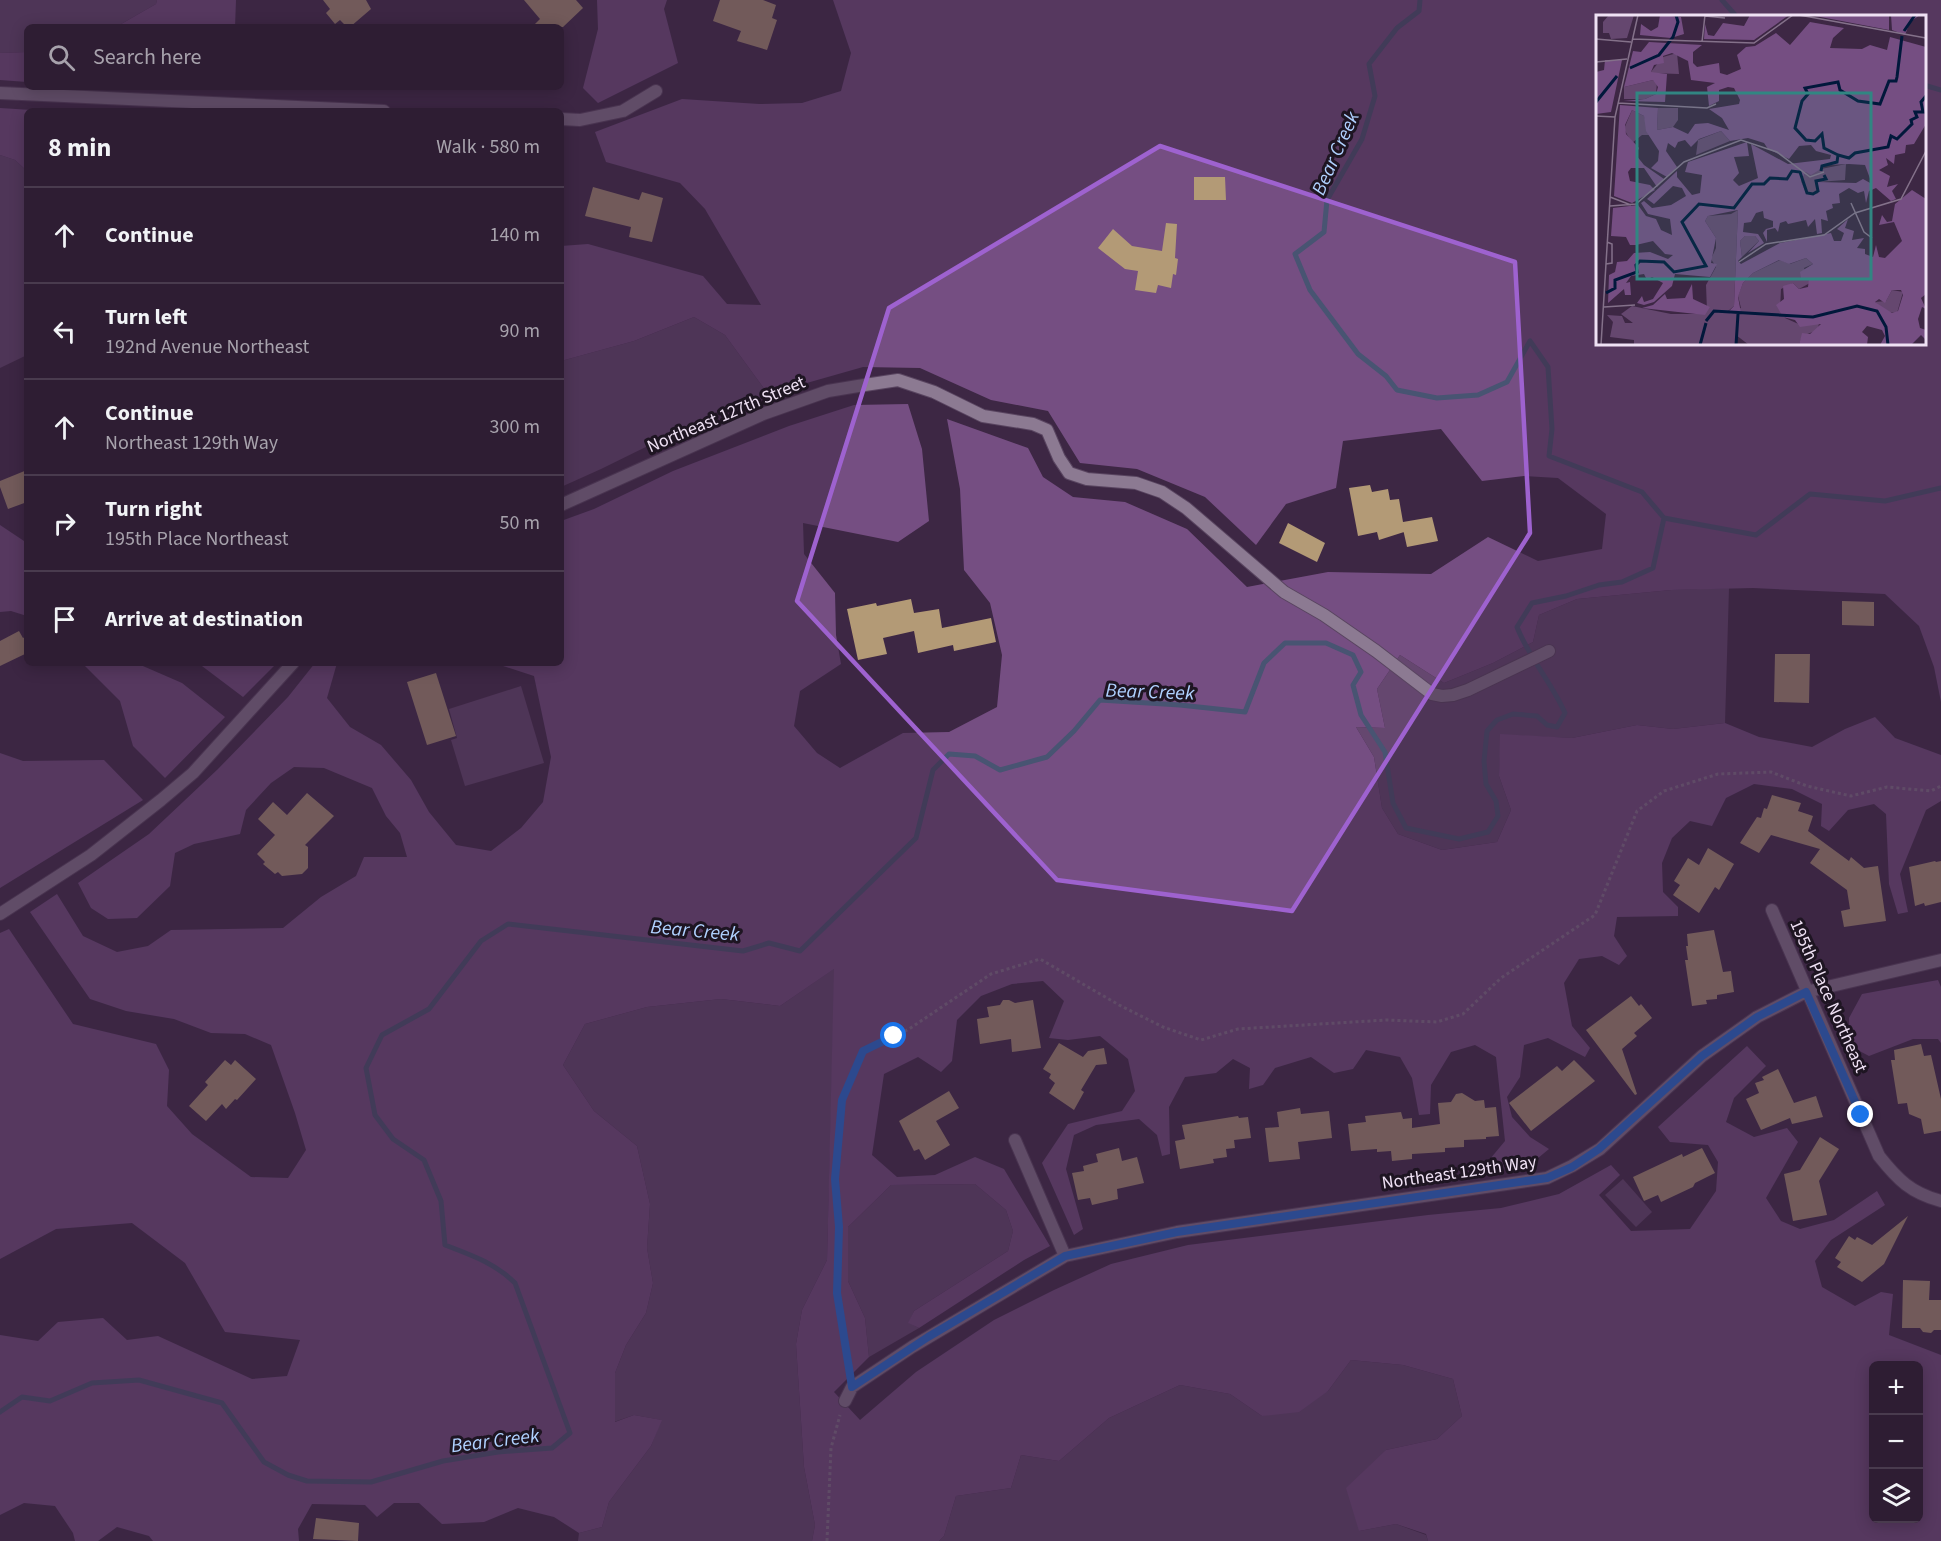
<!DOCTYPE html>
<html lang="en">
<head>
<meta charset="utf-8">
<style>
  :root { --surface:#2e1d33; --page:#3a2a3f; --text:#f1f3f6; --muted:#a7a2ac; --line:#493b4e }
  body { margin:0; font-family:"Source Sans 3",sans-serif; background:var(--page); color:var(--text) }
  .controls { position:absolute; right:18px; bottom:18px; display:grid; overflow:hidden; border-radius:9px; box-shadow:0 3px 15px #0003 }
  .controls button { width:54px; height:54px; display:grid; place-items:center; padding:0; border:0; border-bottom:2px solid var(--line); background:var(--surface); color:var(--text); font:30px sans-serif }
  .stop { position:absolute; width:18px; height:18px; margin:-14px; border:4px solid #1a73e8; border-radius:50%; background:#fff }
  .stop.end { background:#1a73e8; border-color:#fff; box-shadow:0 2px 6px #0008 }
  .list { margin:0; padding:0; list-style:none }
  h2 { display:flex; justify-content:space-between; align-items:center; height:78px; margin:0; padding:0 24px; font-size:26px }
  h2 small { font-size:20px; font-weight:400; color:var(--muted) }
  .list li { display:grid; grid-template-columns:39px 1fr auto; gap:18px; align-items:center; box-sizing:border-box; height:96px; padding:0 24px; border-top:2px solid var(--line) }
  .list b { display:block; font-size:22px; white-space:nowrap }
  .list p { margin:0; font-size:20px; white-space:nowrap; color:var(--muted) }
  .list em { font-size:20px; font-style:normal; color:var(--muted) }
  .icon { flex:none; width:33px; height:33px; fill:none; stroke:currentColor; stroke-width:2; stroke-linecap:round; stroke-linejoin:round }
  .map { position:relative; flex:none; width:1941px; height:1541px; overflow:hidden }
  .search { position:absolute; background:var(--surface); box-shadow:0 3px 15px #0003; left:24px; top:24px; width:540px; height:66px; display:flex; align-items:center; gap:15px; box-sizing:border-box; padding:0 21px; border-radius:9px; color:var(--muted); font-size:22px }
  .panel { position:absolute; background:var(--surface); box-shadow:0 3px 15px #0003; left:24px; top:108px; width:540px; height:558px; border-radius:9px }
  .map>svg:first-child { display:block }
  .green { fill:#65476f }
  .forest { fill:#754e82; fill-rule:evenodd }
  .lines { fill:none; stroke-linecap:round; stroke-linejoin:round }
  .stream { stroke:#485472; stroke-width:5 }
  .building { fill:#b39a76 }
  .minor-casing { stroke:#594560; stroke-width:14 }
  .path { stroke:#8b7891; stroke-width:3; stroke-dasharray:3 3; stroke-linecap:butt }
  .minor { stroke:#8c7a92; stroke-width:12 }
  .route { stroke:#1a73e8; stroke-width:8 }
  .marked { fill:none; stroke:#9e62cf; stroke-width:4.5; stroke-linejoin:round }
  .labels { text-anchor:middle; stroke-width:6; stroke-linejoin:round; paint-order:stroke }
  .street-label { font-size:18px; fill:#efe1f4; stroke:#1e1522 }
  .water-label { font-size:20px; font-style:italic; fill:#b0d1ff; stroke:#1e1522 }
  .inset-river { fill:none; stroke:#01183b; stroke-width:3 }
  .inset-road { fill:none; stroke:#84718a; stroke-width:1.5 }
  .view { fill:#318682; fill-opacity:0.15; stroke:#318682; stroke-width:3 }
  .inset-edge { fill:none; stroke:#efe1f4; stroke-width:3 }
</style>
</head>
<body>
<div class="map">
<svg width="1941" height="1541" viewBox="0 0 1941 1541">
  <rect width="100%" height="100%" fill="#3d2744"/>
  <path class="green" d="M 0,0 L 157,0 L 156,4 L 116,27 L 27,27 L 27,52 L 0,53 Z
    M 0,155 L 15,160 L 27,171 L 27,355 L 0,368 Z
    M 694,317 L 725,335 L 768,394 L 721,410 L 601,469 L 561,487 L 561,361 L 634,341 Z
    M 1729,588 L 1725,723 L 1673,729 L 1637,725 L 1572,738 L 1501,735 L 1499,776 L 1511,810 L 1497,842 L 1442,850 L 1398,834 L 1382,808 L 1374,757 L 1356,727 L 1385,728 L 1377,689 L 1400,655 L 1444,683 L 1493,663 L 1533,642 L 1539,615 L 1577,599 L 1671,590 Z
    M 521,686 L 544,763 L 465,786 L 451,740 L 457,738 L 449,709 Z
    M 835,968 L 827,1260 L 802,1310 L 796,1344 L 804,1467 L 815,1525 L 812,1541 L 578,1541 L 579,1533 L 602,1527 L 609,1502 L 651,1446 L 661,1420 L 634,1415 L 614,1422 L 615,1373 L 626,1345 L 646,1313 L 653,1283 L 647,1248 L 650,1204 L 637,1146 L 594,1111 L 563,1065 L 585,1024 L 647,1007 L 721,999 L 780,1006 Z
    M 1623,1179 L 1652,1212 L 1636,1227 L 1605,1195 Z
    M 975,1184 L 1006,1210 L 1013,1231 L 1008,1251 L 914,1311 L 909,1323 L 919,1328 L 869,1357 L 865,1318 L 848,1281 L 848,1227 L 891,1185 Z
    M 1351,1360 L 1403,1365 L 1453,1379 L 1462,1416 L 1437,1439 L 1386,1450 L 1359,1531 L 1396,1524 L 1426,1535 L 1428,1541 L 939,1541 L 944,1536 L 956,1496 L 1011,1488 L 1021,1455 L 1059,1461 L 1109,1418 L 1180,1385 L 1230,1394 L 1262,1416 L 1328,1391 Z"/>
  <path class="forest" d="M 157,0 L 236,0 L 235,27 L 116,27 L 156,4 Z
    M 597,0 L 667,0 L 664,9 L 678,63 L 598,103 L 583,88 L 598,29 Z
    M 833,0 L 1941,0 L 1941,702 L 1934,667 L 1919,626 L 1885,594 L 1753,588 L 1671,590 L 1577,599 L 1539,615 L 1533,642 L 1493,663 L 1444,683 L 1400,655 L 1377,689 L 1385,728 L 1356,727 L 1374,757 L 1382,808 L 1398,834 L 1442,850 L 1497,842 L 1511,810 L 1499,776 L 1500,734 L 1572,738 L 1637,725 L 1673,729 L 1725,723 L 1759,737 L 1812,747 L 1845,729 L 1875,717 L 1895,738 L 1941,755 L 1941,801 L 1926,810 L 1900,874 L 1908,912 L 1898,914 L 1889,884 L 1886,814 L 1874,804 L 1848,810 L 1829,831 L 1821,826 L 1822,804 L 1792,789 L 1754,784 L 1726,798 L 1712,826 L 1690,821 L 1672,838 L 1662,863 L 1663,892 L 1678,907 L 1678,916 L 1617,917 L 1614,936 L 1627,956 L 1619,965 L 1602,956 L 1579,959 L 1564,983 L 1572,1026 L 1590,1048 L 1585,1057 L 1548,1038 L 1524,1045 L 1520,1077 L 1507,1097 L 1512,1117 L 1530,1137 L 1549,1149 L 1532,1163 L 1492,1171 L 1490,1159 L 1505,1141 L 1496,1057 L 1475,1045 L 1451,1052 L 1431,1085 L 1430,1114 L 1419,1115 L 1412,1078 L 1400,1057 L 1366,1050 L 1353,1069 L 1334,1073 L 1311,1057 L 1275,1068 L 1263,1085 L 1249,1089 L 1250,1068 L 1233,1059 L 1216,1073 L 1185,1077 L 1169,1107 L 1170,1154 L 1162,1156 L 1157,1135 L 1139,1119 L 1096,1125 L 1074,1135 L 1066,1169 L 1083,1229 L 1074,1235 L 1042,1163 L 1068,1124 L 1122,1111 L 1135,1091 L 1128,1059 L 1100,1036 L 1068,1040 L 1049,1038 L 1064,1001 L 1043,981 L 1012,984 L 981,996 L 957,1020 L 952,1061 L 941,1072 L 918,1057 L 884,1074 L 872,1155 L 897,1177 L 935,1175 L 975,1157 L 1004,1169 L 1050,1246 L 1024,1260 L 919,1328 L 908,1323 L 914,1311 L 1008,1251 L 1013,1231 L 1006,1210 L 975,1184 L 891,1185 L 848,1227 L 848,1281 L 865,1318 L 869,1357 L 834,1392 L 860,1420 L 916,1372 L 994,1320 L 1054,1290 L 1111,1264 L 1188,1245 L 1428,1215 L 1501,1208 L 1559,1194 L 1611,1165 L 1620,1175 L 1599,1195 L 1631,1231 L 1690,1229 L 1716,1191 L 1718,1162 L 1708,1145 L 1670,1142 L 1658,1127 L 1747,1046 L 1766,1066 L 1734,1098 L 1726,1122 L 1754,1137 L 1787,1128 L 1798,1142 L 1766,1198 L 1781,1221 L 1800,1229 L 1834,1220 L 1877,1191 L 1885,1205 L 1831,1240 L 1815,1261 L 1822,1287 L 1855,1306 L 1881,1292 L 1893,1294 L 1889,1335 L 1941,1355 L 1941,1541 L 1428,1541 L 1426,1534 L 1396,1524 L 1359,1531 L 1346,1488 L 1386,1450 L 1437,1439 L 1462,1416 L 1453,1379 L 1403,1365 L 1351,1360 L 1328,1391 L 1299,1412 L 1262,1416 L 1230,1394 L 1180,1385 L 1109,1418 L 1059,1461 L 1021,1455 L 1011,1488 L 956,1496 L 944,1536 L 939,1541 L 812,1541 L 815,1525 L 804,1467 L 796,1344 L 802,1310 L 827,1260 L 834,969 L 780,1006 L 721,999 L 647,1007 L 585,1024 L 563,1065 L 594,1111 L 637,1146 L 650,1204 L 647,1248 L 653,1283 L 646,1313 L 626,1345 L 615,1373 L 615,1422 L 634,1415 L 662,1420 L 651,1446 L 609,1502 L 602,1527 L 579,1533 L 554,1517 L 518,1508 L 484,1522 L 442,1524 L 419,1503 L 394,1503 L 377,1517 L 365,1505 L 312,1504 L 298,1529 L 299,1541 L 153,1541 L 149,1536 L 117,1527 L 98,1541 L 75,1541 L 73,1533 L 55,1506 L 24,1503 L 0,1515 L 0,1335 L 38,1341 L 58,1322 L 103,1318 L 127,1340 L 158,1336 L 252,1379 L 287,1376 L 300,1340 L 225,1332 L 185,1263 L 132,1223 L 56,1229 L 0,1259 L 0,933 L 9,929 L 73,1024 L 156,1044 L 169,1070 L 167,1106 L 192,1134 L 251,1177 L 288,1178 L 306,1150 L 295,1113 L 271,1045 L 245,1034 L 211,1033 L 174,1019 L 126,1011 L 90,999 L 30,912 L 57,894 L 83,936 L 117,952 L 148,946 L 171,930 L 283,928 L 321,897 L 356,876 L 364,857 L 407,857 L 400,833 L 386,816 L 372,788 L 324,768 L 294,767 L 271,783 L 246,810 L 240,834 L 194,844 L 175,853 L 170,886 L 137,918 L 108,919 L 91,908 L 78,883 L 149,834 L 218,769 L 288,697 L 315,663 L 337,663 L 327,698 L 350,727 L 381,745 L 411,780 L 429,812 L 456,845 L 491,851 L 521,828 L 543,802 L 551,757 L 534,676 L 494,663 L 561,663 L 561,521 L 594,509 L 673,471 L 789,426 L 854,405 L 908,404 L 922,449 L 929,521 L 898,542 L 803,523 L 804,554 L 835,593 L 836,635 L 841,664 L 800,691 L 794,726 L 817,753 L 840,768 L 903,733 L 949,732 L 997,707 L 1002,655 L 990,603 L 964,570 L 960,489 L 947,419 L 1028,448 L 1043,477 L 1073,497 L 1125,502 L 1187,529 L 1247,587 L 1328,572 L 1431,574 L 1488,537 L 1538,561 L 1602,549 L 1606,514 L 1558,478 L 1524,476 L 1482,481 L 1441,429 L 1343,441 L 1336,488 L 1286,504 L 1256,545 L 1205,497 L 1137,469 L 1080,463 L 1048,411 L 991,400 L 920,368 L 863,367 L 768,394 L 725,335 L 694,317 L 634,341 L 561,361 L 561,246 L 588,244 L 703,276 L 727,304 L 761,305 L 705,209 L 680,183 L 606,162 L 595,132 L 682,99 L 759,104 L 802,103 L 841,91 L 851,53 ZM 1598,16 L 1924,16 L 1924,344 L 1598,344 ZM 1874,1366 L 1918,1366 L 1918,1518 L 1874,1518 Z
    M 27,52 L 27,82 L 0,80 L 0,53 Z
    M 0,108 L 47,111 L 27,111 L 27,171 L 15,160 L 0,155 Z
    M 0,525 L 27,543 L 27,616 L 11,611 L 0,612 Z
    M 82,663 L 136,663 L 182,683 L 225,717 L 165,778 L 133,746 L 120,701 Z
    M 198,663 L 277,663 L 243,697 Z
    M 0,753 L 23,761 L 104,760 L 143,800 L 0,888 Z
    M 1938,980 L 1941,987 L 1941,1043 L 1938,1039 L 1913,1039 L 1869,1056 L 1850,1046 L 1849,1018 L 1862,994 Z"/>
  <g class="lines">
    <path class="stream" d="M 1722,0 L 1736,16
      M 1924,85 L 1941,90
      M 1664,518 L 1756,535 L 1810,494 L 1885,501 L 1941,488
      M 0,1412 L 22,1397 L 50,1401 L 92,1383 L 139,1380 L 222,1403 L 264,1462 L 288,1475 L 307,1481 L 371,1482 L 443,1461 L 498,1452 L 552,1448 L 570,1433 L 515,1283 C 495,1263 471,1255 445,1245 L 441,1201 L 424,1160 L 393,1139 L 375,1115 L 366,1068 L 382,1035 L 429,1009 L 481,941 L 508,924 L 743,951 L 769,943 L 800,951 L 916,838 L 933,770 L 949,754 L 975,756 L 1000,770 L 1047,757 L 1074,731 L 1100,700 L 1180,705 L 1245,712 L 1264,663 L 1285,643 L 1326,643 L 1353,655 L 1361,672 L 1353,685 L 1361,715 L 1385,752 L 1393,803 L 1406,828 L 1459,839 L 1488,832 L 1498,816 L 1496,801 L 1486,784 L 1484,761 L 1487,731 L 1497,720 L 1513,714 L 1537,716 L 1547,725 L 1557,727 L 1565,713 C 1552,683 1529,658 1517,627 L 1532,603 L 1566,596 L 1599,585 L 1622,582 L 1653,568 L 1664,518 L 1642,492 L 1549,456 L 1552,429 L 1548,367 L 1530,341 L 1507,382 L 1478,395 L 1437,398 L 1397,390 L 1386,376 L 1358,354 L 1310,290 L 1295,254 L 1324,232 L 1327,200 L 1362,139 L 1375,96 L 1369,64 L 1397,28 L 1419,11 L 1420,0"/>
  </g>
  <path class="building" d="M 323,0 L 366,0 L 371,9 L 350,27 L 347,27 L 340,20 L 335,24 L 326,13 L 330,9 Z
    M 524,0 L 576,0 L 583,8 L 563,27 L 532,27 L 540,19 Z
    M 720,0 L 763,0 L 776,5 L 772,18 L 777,20 L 767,50 L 737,41 L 741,31 L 713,21 Z
    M 1194,177 L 1225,177 L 1226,200 L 1194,200 Z
    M 593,187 L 639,200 L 642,192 L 663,198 L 652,242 L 629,237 L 631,227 L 585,216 Z
    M 1166,223 L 1177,224 L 1175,258 L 1178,259 L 1176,275 L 1173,274 L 1171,288 L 1158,285 L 1156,293 L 1135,290 L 1138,271 L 1125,269 L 1098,248 L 1113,229 L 1132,246 L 1162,251 Z
    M 27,470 L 27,502 L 8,509 L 0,487 L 0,481 Z
    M 1370,485 L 1372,492 L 1388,489 L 1390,500 L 1399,499 L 1403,522 L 1432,517 L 1438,541 L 1407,547 L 1403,529 L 1404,532 L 1379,540 L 1377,532 L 1358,536 L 1349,488 Z
    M 1288,523 L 1325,543 L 1317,562 L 1279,543 Z
    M 911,599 L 914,613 L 939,609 L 942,628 L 991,618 L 996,642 L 954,651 L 953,645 L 918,653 L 914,631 L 883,638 L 887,654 L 858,660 L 847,609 L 876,603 L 877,606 Z
    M 1842,601 L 1874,602 L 1874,626 L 1842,625 Z
    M 19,631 L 23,638 L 27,636 L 27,653 L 0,666 L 0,641 Z
    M 1775,654 L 1810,654 L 1809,703 L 1774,702 Z
    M 436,673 L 456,736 L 427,745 L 407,682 Z
    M 307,793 L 334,816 L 305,845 L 308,847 L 308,868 L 302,874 L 282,876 L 278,872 L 275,874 L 263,864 L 265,862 L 257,854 L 275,835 L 258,819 L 273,802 L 287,815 Z
    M 1772,795 L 1801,803 L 1798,811 L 1813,816 L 1808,831 L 1849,861 L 1851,857 L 1864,868 L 1878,866 L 1886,921 L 1844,927 L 1841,911 L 1850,909 L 1847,890 L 1810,863 L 1820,849 L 1771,835 L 1759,853 L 1740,843 L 1757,817 L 1761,818 L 1764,808 L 1767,809 Z
    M 1708,848 L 1734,864 L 1719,890 L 1715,887 L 1699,913 L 1673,895 L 1680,885 L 1674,881 L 1688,858 L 1699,865 Z
    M 1935,861 L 1936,862 L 1941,861 L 1941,902 L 1925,906 L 1924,903 L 1915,906 L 1909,867 Z
    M 1714,930 L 1723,972 L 1731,971 L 1734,992 L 1717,995 L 1717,999 L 1706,1000 L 1707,1004 L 1692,1006 L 1685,960 L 1688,960 L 1686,946 L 1688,946 L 1687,934 Z
    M 1631,996 L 1639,1006 L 1641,1004 L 1652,1018 L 1634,1033 L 1637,1036 L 1622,1049 L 1637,1094 L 1635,1095 L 1586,1030 Z
    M 1003,1000 L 1009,1000 L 1015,1003 L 1033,1000 L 1041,1048 L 1012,1052 L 1011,1039 L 980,1044 L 977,1019 L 989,1017 L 987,1007 L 1000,1005 Z
    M 1059,1043 L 1083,1057 L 1088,1051 L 1104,1048 L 1107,1064 L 1096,1065 L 1081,1090 L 1084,1092 L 1074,1110 L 1049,1093 L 1055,1083 L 1049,1078 L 1051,1074 L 1043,1069 Z
    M 1921,1044 L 1924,1056 L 1931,1055 L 1941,1099 L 1941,1131 L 1924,1134 L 1921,1119 L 1909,1114 L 1907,1103 L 1898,1104 L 1891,1060 L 1895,1060 L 1894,1050 Z
    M 225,1060 L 231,1065 L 235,1060 L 256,1079 L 237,1100 L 235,1099 L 226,1109 L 222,1104 L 206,1121 L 189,1106 L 208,1085 L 205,1082 Z
    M 1574,1060 L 1595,1081 L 1531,1131 L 1509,1103 L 1557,1066 L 1562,1071 Z
    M 1778,1069 L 1794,1103 L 1816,1096 L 1823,1117 L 1792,1124 L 1790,1118 L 1761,1130 L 1746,1099 L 1759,1093 L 1755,1083 L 1764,1080 L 1762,1077 Z
    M 949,1091 L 959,1108 L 936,1121 L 950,1145 L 925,1160 L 919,1149 L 914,1151 L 899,1121 Z
    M 1462,1093 L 1475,1101 L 1484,1100 L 1485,1108 L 1496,1107 L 1499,1136 L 1486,1137 L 1486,1139 L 1464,1140 L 1464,1147 L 1445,1148 L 1445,1152 L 1412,1154 L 1412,1159 L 1392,1161 L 1391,1151 L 1377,1152 L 1377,1149 L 1351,1151 L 1348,1124 L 1366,1122 L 1365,1116 L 1401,1112 L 1403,1119 L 1412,1118 L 1412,1128 L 1440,1124 L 1438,1103 L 1451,1102 L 1456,1094 Z
    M 1300,1108 L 1301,1114 L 1329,1111 L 1332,1138 L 1298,1142 L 1300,1159 L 1269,1162 L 1265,1128 L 1279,1127 L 1277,1112 Z
    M 1238,1116 L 1239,1118 L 1248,1117 L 1251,1138 L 1234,1140 L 1235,1148 L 1226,1149 L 1227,1157 L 1213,1159 L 1214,1163 L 1180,1169 L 1175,1141 L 1185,1139 L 1182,1125 Z
    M 1820,1137 L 1839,1149 L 1819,1181 L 1827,1215 L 1793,1221 L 1784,1174 L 1800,1170 Z
    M 1119,1148 L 1122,1161 L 1137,1157 L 1144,1183 L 1117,1189 L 1118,1199 L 1092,1205 L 1090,1198 L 1078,1200 L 1072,1173 L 1084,1171 L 1083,1166 L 1098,1162 L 1096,1154 Z
    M 1702,1148 L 1715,1173 L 1695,1183 L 1693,1187 L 1661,1202 L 1658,1195 L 1644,1201 L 1633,1177 L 1682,1154 L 1683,1157 Z
    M 1908,1216 L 1884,1264 L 1862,1282 L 1837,1267 L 1841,1262 L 1835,1258 L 1849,1236 L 1855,1240 L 1857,1237 L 1872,1245 Z
    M 1903,1280 L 1930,1281 L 1929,1300 L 1941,1300 L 1941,1330 L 1934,1330 L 1931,1333 L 1923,1332 L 1920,1328 L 1902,1328 Z
    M 316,1518 L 359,1523 L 358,1541 L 313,1539 Z"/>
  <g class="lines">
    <g class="minor-casing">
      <path id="minor" d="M 0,93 L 384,111
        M 561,119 L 580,120 L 623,111 L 656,91
        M 561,505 L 763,414 L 828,391 L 858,386 L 898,380 L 934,392 L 983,416 L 1033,424 L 1047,430 L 1059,458 L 1069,473 L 1087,479 L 1136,483 L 1162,492 L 1186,508 L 1284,592 L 1324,615 L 1376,651 L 1432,694 L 1442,696 L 1453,695 L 1468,690 L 1549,651
        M 1772,910 L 1879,1156 C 1898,1180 1911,1193 1941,1201
        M 0,914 L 91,855 L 161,800 L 193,773 L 293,663
        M 1015,1140 L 1065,1256
        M 845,1401 L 852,1387 L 912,1347 L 1065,1256 L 1177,1232 L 1547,1178 L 1572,1166 L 1600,1149 L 1702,1056 L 1757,1017 L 1806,992 L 1941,960"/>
    </g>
    <path class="path" d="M 850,1371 L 837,1293 L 839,1227 L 835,1179 L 842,1099 L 863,1051 L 909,1029 L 991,974 L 1040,959 L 1119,1005 L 1163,1027 L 1201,1040 L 1238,1029 L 1386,1020 L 1437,1022 L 1463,1014 L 1501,978 L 1595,915 L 1637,811 L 1664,791 L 1718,774 L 1771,772 L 1807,786 L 1851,796 L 1887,787 L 1931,791 L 1941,786
      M 827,1541 L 831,1448 L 840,1415"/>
    <use href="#minor" class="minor"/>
  </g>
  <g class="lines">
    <path class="route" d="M 894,1036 L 863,1051 L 842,1100 L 835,1179 L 839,1227 L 837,1293 L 852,1387 L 928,1337 L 1065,1256 L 1177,1232 L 1547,1178 L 1572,1167 L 1599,1149 L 1702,1056 L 1757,1017 L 1806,992 L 1861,1115"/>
  </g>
  <path d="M0 0H1941V1541H0ZM 1160,146 L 1515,262 L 1530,533 L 1292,911 L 1057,880 L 797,601 L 889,308 Z" fill="#3d2744" fill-opacity=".55" fill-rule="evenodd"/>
  <path class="marked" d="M 1160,146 L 1515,262 L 1530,533 L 1292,911 L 1057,880 L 797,601 L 889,308 Z"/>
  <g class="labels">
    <g class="street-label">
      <text transform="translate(726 414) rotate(-23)" y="6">Northeast 127th Street</text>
      <text transform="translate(1829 996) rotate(66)" y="6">195th Place Northeast</text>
      <text transform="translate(1459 1172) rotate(-8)" y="6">Northeast 129th Way</text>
    </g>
    <g class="water-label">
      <text transform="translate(1335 153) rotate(-66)" y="7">Bear Creek</text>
      <text transform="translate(1150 691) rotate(2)" y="7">Bear Creek</text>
      <text transform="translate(695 930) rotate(5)" y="7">Bear Creek</text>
      <text transform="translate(495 1440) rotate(-7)" y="7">Bear Creek</text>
    </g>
  </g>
  <g transform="translate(1596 15)">
    <rect width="330" height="330" fill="#3d2744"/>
    <path d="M 13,0 L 38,0 L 31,23 L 15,24 L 13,18 L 7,18 L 7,7 ZM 81,38 L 83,59 L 54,58 L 67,42 ZM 57,65 L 61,67 L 60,79 L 49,84 L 28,84 L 28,72 ZM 62,93 L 82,93 L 82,105 L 77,112 L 61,115 ZM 36,95 L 48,101 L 54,120 L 46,120 L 36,128 L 28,114 ZM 125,116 L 134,126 L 100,140 L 102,125 ZM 250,149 L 249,165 L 222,167 L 222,180 L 210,179 L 205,166 L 210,157 ZM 142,195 L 138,291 L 132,296 L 145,293 L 142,281 L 147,268 L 157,258 L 184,245 L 194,249 L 210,243 L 217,249 L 208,253 L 214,268 L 203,274 L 197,268 L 185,274 L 184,295 L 189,303 L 207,311 L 223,307 L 222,315 L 206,321 L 203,330 L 153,330 L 140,320 L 139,330 L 38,330 L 38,325 L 14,322 L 17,307 L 11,300 L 26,301 L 29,308 L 37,308 L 25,299 L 36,291 L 75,299 L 104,299 L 111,296 L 110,270 L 120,252 L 115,244 L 120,233 L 120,223 L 109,206 L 112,201 L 135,199 ZM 149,221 L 159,221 L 163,226 L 146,242 L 144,226 ZM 296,275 L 307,277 L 301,298 L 291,297 L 279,287 L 290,286 Z" fill="#65476f"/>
    <path d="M 64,0 L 85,2 L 88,19 L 75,23 L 44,20 L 45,9 L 55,16 L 62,12 ZM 154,0 L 193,0 L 158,25 L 108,24 L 109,9 L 112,20 L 118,21 L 127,8 L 148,11 ZM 214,0 L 293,0 L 293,15 ZM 295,0 L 324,0 L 314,7 L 309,20 L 296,15 ZM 214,7 L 248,13 L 237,23 L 234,33 L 266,34 L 274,30 L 291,35 L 294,22 L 330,32 L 330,109 L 318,129 L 310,130 L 309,138 L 299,140 L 298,149 L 290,143 L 292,150 L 283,155 L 294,161 L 291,172 L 302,169 L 296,176 L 300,184 L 295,186 L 280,173 L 273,176 L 270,188 L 268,176 L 262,178 L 253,173 L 243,179 L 244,188 L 236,189 L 237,193 L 230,196 L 232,206 L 225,204 L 226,218 L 221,219 L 219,204 L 212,212 L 210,205 L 192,209 L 190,206 L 184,208 L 182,217 L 179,213 L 171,215 L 171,227 L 167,218 L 170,214 L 177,212 L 177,206 L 168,203 L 167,196 L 160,198 L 155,207 L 148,208 L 147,217 L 162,219 L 168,228 L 152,238 L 163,226 L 159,221 L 149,221 L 144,226 L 146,242 L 142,246 L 145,249 L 184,228 L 235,218 L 238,226 L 245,226 L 248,218 L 241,214 L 252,204 L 249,213 L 258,216 L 256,225 L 268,223 L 261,233 L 269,234 L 269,239 L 277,242 L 280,230 L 283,242 L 289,243 L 306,226 L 298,207 L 283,210 L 286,200 L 291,207 L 296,206 L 299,189 L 316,175 L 330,184 L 330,279 L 325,283 L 330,294 L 326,292 L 322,304 L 324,313 L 330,315 L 330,325 L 325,320 L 315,330 L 284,330 L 289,321 L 286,315 L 271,311 L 266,317 L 272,322 L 271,330 L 203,330 L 206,318 L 214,319 L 225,309 L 204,312 L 199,305 L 187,302 L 180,290 L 188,284 L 187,271 L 197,268 L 203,274 L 212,272 L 213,263 L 205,263 L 204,257 L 217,249 L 210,243 L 193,249 L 183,245 L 157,258 L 147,268 L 142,282 L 145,298 L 135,299 L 132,297 L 138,291 L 142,195 L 112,201 L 109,206 L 120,223 L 115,248 L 121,249 L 114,262 L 79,259 L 76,271 L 58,287 L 48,290 L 41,288 L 46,281 L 48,287 L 57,284 L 67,268 L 56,262 L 51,265 L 48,259 L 35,261 L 30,268 L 34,267 L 35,280 L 29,280 L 28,274 L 12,288 L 13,260 L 19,257 L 21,247 L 31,246 L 38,238 L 54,237 L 72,244 L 77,240 L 69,239 L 57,226 L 40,230 L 34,230 L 30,222 L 15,221 L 17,193 L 42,190 L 50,201 L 60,204 L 65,215 L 76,220 L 74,204 L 52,199 L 45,188 L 48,186 L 56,193 L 75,190 L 90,181 L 86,173 L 77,171 L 58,189 L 51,184 L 81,156 L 81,162 L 96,180 L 104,178 L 106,160 L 89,157 L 92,147 L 151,127 L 153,141 L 138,142 L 143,158 L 137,165 L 143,171 L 162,163 L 155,129 L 192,149 L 234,144 L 235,140 L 220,136 L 215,130 L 203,131 L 193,144 L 172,134 L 168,128 L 152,123 L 134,126 L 125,116 L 103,124 L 95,132 L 89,125 L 82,127 L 79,133 L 72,128 L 70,136 L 81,152 L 71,162 L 55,153 L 62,146 L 63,136 L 50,116 L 48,101 L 36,95 L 29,110 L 30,119 L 43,133 L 40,140 L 48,150 L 68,164 L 61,172 L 48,153 L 35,153 L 32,157 L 34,166 L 54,170 L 59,175 L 36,188 L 18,181 L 24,90 L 62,93 L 61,115 L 77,112 L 92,119 L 99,109 L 112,108 L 133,115 L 126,103 L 113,94 L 143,89 L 144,85 L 138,73 L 132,72 L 123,75 L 123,86 L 113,91 L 111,72 L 119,68 L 95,65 L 92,46 L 76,38 L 67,41 L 68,48 L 58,50 L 55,57 L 71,59 L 69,87 L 27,86 L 49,84 L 60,79 L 62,72 L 57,65 L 28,72 L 37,36 L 45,37 L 53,27 L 106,30 L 97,37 L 97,48 L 101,52 L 123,48 L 124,58 L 131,60 L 145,54 L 141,40 L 150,32 L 159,31 L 180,18 L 194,30 ZM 253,149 L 269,150 L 276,169 L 267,164 L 260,168 L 222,167 L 222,179 L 210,178 L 205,166 L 210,157 L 215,160 L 231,150 ZM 296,275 L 305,275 L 307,280 L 302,296 L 296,298 L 279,287 L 283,284 L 289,288 ZM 9,45 L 26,45 L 15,97 L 0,99 L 0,57 L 8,55 ZM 96,269 L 97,284 L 114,292 L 109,300 L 46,293 L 57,290 L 69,279 L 71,284 L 89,283 Z" fill="#754e82" fill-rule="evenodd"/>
    <path class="inset-river" d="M 308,16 L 319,0M 34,53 L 63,40 L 77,22 L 82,7 L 80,0M 0,87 L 21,61M 242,140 L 253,143 L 259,138 L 292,132 L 295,121 L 301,124 L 316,109 L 315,105 L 321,102 L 319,97 L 327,97 L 325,87 L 330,81M 225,156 L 226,151 L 241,147 L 242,140 L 228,133 L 226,119 L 219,126 L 210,125 L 199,113 L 206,86 L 212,79 L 209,73 L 242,67 L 244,75 L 262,86 L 284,89 L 293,66 L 300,66 L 301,62 L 306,21M 10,278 L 19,273 L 19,265 L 41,257 L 40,250 L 44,246 L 68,247 L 78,257 L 110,251 L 86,207 L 103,189 L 138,193 L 156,169 L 168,169 L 174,163 L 191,164 L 196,156 L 204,157 L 211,178 L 217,179 L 222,176 L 220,166 L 230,164 L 228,160M 110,306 L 118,296 L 217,302 L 261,291 L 281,296 L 290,312 L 292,330M 104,330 L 110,308M 140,330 L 142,299"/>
    <path class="inset-road" d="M 203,0 L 330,23M 109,1 L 129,3M 0,24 L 35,27M 36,24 L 158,28 L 197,0M 106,27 L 109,0M 0,47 L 31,44M 22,88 L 111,93 L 120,89M 0,101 L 19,102M 14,182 L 35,190M 255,188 L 268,217 L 276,223M 14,191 L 40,189 L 88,147 L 145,125 L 181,137 L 214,162 L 228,157M 143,247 L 170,229 L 228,220 L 259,198 L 305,184 L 330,136M 10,249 L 16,248 L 16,229 L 11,227M 8,292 L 39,290M 5,330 L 19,102 L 42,0"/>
    <path class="view" d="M 41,78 L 275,78 L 275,264 L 41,264 Z"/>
    <rect width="330" height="330" class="inset-edge"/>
  </g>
</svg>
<div class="controls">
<button>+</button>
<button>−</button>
<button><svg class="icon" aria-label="layers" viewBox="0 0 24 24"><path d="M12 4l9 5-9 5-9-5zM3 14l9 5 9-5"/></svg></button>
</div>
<div class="stop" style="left:894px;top:1036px"></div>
<div class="stop end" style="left:1861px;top:1115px"></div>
<div class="search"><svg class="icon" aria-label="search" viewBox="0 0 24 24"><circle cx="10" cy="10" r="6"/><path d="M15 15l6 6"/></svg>Search here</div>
<section class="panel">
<h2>8 min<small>Walk · 580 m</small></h2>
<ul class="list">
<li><svg class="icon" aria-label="ahead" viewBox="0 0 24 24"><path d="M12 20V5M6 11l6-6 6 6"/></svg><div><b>Continue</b></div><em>140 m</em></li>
<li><svg class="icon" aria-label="left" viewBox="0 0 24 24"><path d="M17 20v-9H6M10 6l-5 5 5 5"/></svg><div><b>Turn left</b><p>192nd Avenue Northeast</p></div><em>90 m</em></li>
<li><svg class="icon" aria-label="ahead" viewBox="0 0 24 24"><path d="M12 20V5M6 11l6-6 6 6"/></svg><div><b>Continue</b><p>Northeast 129th Way</p></div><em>300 m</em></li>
<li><svg class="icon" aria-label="right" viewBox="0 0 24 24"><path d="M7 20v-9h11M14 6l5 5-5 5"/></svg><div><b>Turn right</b><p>195th Place Northeast</p></div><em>50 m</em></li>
<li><svg class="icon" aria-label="arrive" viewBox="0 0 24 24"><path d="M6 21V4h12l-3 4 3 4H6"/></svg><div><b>Arrive at destination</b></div></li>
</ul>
</section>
</div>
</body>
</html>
